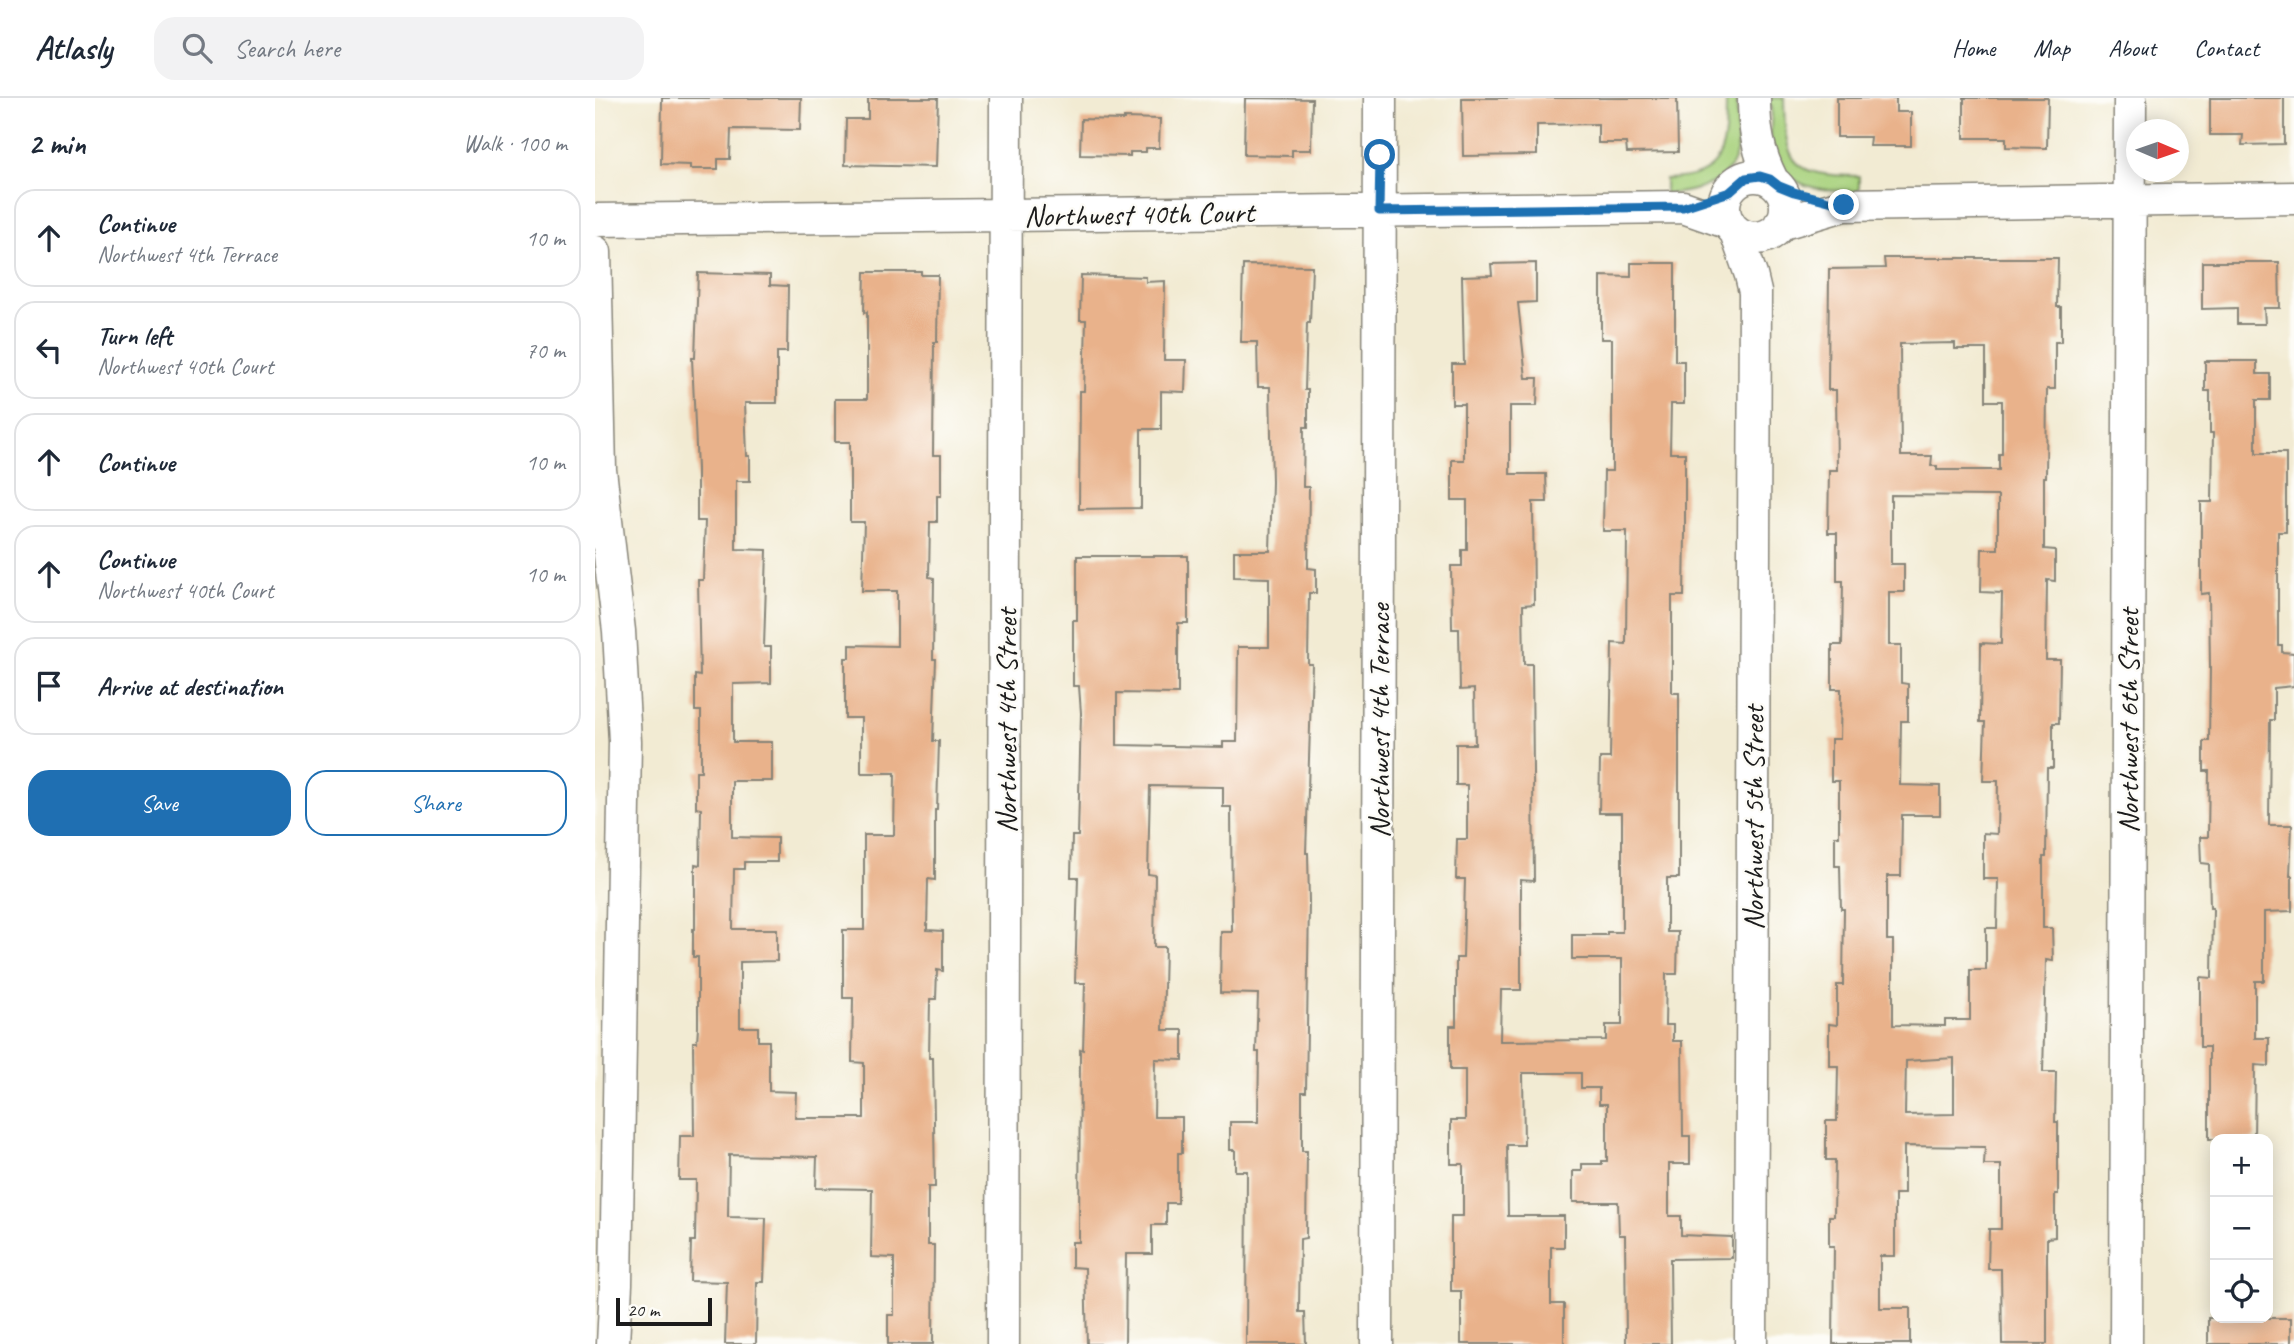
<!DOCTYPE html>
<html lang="en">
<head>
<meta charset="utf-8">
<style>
  :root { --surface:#fff; --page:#f2f2f3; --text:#1f2937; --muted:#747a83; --line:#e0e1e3; --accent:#1f6fb2 }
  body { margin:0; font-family:Caveat,sans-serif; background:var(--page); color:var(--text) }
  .controls { position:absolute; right:21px; bottom:21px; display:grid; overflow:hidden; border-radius:14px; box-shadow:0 4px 18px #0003 }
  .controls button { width:63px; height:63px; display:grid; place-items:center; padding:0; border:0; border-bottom:2px solid var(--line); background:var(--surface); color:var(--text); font:35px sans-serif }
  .compass { position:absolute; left:1531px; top:21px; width:63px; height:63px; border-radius:50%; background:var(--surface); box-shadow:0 4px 18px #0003; rotate:92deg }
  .scale { position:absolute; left:21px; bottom:18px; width:96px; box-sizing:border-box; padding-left:7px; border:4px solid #1c1c1c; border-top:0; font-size:19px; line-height:24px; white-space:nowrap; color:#1c1c1c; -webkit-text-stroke:5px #fdfcf7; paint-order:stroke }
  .stop { position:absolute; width:21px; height:21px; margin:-16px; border:5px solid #1f6fb2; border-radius:50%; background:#fff }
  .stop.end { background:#1f6fb2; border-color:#fff; box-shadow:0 2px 7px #0008 }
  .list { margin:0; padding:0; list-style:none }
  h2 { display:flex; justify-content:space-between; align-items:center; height:91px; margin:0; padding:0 28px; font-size:30px }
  h2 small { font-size:23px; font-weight:400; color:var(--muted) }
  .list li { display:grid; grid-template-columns:46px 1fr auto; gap:21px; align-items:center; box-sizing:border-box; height:98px; margin:0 14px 14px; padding:0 14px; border:2px solid var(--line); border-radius:21px }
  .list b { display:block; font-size:26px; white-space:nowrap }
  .list p { margin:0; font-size:23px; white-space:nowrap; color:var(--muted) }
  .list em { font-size:23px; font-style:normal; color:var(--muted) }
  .actions { display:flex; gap:14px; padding:21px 28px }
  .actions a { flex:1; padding:16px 0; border:2px solid var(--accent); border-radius:21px; text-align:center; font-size:24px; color:var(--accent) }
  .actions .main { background:var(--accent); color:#fff }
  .icon { flex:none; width:38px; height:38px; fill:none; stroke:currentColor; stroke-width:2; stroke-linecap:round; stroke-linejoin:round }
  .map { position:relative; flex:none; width:1699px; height:1246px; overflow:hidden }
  header { display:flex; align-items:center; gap:42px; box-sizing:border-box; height:98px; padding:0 35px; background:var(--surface); border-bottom:2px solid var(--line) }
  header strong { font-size:33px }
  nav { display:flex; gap:38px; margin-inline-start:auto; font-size:24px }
  .search { width:490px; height:63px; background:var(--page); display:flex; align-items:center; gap:18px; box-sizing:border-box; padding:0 24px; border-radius:21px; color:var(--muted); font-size:26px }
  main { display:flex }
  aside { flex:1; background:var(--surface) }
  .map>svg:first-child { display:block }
  .green { fill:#a8d27d; stroke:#62774c; stroke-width:2 }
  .building { fill:#e9b28b; fill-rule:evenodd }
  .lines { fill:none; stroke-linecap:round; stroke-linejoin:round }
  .minor-casing { stroke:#878478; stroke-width:35 }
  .minor { stroke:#fff; stroke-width:32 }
  .route { stroke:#1f6fb2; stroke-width:9 }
  .labels { text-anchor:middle; stroke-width:5; stroke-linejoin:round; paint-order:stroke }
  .street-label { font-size:30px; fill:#1c1c1c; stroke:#fdfcf7 }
</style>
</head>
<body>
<header>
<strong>Atlasly</strong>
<div class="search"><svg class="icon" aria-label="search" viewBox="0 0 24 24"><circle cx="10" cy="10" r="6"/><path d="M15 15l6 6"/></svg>Search here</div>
<nav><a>Home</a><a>Map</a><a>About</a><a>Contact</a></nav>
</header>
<main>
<aside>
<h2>2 min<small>Walk · 100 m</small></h2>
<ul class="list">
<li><svg class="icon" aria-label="ahead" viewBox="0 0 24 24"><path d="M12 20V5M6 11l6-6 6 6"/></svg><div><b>Continue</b><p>Northwest 4th Terrace</p></div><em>10 m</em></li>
<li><svg class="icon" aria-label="left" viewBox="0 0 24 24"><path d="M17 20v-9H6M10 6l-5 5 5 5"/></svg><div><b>Turn left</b><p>Northwest 40th Court</p></div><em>70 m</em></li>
<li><svg class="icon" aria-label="ahead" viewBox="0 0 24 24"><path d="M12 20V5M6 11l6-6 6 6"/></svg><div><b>Continue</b></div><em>10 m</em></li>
<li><svg class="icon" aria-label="ahead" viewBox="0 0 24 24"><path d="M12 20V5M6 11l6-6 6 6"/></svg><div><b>Continue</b><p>Northwest 40th Court</p></div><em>10 m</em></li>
<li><svg class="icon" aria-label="arrive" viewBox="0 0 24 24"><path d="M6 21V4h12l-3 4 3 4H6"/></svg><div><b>Arrive at destination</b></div></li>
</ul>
<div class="actions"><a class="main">Save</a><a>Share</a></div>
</aside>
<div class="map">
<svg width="1699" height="1246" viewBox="0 0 1699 1246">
  <rect width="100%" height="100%" fill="#fdfcf7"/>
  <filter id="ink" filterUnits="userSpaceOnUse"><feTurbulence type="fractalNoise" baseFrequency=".0143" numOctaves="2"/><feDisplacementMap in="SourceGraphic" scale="14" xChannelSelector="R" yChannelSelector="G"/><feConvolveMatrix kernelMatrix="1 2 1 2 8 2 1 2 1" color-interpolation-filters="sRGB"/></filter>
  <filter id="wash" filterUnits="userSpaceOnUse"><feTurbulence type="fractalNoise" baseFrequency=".00686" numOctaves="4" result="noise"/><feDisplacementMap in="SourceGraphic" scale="28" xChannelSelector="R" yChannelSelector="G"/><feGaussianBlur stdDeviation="1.57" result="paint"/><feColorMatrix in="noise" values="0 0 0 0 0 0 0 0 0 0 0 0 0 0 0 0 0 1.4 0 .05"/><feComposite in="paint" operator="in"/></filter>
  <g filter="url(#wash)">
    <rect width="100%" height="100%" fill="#f2ebd3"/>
    <path class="green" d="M 1131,0 L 1147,0 L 1147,5 L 1142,5 C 1142,20 1143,35 1142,50 C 1138,85 1100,95 1070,96 L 1070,81 C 1131,80 1131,51 1131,0 Z
      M 1173,0 L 1189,0 C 1190,66 1195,78 1264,78 L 1264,93 C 1226,93 1186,92 1177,46 C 1174,35 1177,20 1177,8 L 1173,7 Z"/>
    <g id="blocks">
      <path class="building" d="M 67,0 L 206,0 L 205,32 L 136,31 L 135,61 L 123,61 L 123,71 L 95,71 L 95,67 L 66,66 Z
        M 273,0 L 343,0 L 341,69 L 250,67 L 251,21 L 273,21 Z
        M 650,0 L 717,1 L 716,52 L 697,52 L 697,58 L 649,57 Z
        M 867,0 L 1082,0 L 1083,54 L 1032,55 L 1031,45 L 1003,45 L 1003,26 L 942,27 L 942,57 L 868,58 Z
        M 1242,0 L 1301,0 L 1301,14 L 1316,14 L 1316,48 L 1274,48 L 1275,39 L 1242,39 Z
        M 1369,0 L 1453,0 L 1452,50 L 1411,49 L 1411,40 L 1369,40 Z
        M 1615,0 L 1689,0 L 1689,46 L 1647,47 L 1648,37 L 1615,37 Z
        M 529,20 L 565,21 L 564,50 L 551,50 L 551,54 L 535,54 L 535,58 L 485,57 L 486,21 L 529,22 Z
        M 1289,160 L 1463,160 L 1462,209 L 1466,209 L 1466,244 L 1460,244 L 1460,291 L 1452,291 L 1451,379 L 1449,379 L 1449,451 L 1460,452 L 1460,483 L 1452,482 L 1451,562 L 1465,562 L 1464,625 L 1458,625 L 1458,670 L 1452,670 L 1451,759 L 1448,759 L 1448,830 L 1457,830 L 1458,863 L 1451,862 L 1448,974 L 1461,974 L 1460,1024 L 1463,1024 L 1463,1096 L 1460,1096 L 1460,1139 L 1452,1140 L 1452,1246 L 1407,1246 L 1406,1171 L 1393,1171 L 1394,1131 L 1406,1131 L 1406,1067 L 1389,1067 L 1390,1049 L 1309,1048 L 1309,1096 L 1300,1096 L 1300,1158 L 1285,1158 L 1285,1210 L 1315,1210 L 1315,1246 L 1238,1246 L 1239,1148 L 1234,1148 L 1234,1118 L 1239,1118 L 1240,1062 L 1231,1062 L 1231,1023 L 1242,1023 L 1243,968 L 1234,968 L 1234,926 L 1242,927 L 1242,887 L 1248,887 L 1249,811 L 1246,811 L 1245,768 L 1240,768 L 1240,738 L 1244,738 L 1244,683 L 1236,683 L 1236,641 L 1245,641 L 1246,591 L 1237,591 L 1237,547 L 1247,547 L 1248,483 L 1242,483 L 1242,435 L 1233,435 L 1234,372 L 1242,372 L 1241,292 L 1233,292 L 1234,171 L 1290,170 ZM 1360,245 L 1360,251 L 1391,251 L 1391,303 L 1407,303 L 1407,356 L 1404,356 L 1404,372 L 1342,372 L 1342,368 L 1336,368 L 1337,358 L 1306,358 L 1305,246 ZM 1296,397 L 1403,398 L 1403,451 L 1387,451 L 1386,494 L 1407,495 L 1406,546 L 1386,545 L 1385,624 L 1390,624 L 1388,683 L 1403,683 L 1402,736 L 1388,735 L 1388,781 L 1403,781 L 1402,830 L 1391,830 L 1391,872 L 1375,872 L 1375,922 L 1350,922 L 1350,928 L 1298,927 L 1298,842 L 1292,842 L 1292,778 L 1306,778 L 1307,717 L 1345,717 L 1345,688 L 1305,687 L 1306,623 L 1313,623 L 1313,586 L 1306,585 L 1306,547 L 1294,547 L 1294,494 L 1309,494 L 1309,466 L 1296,466 ZM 1359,960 L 1359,1016 L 1310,1017 L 1311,963 Z
        M 1607,164 L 1684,164 L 1685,210 L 1669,210 L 1670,226 L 1642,226 L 1642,210 L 1607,211 Z
        M 941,165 L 941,204 L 923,205 L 931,280 L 943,280 L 942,308 L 915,308 L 915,376 L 951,376 L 952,404 L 938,404 L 939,506 L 928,507 L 929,566 L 937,566 L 939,783 L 926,782 L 926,892 L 906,892 L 905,943 L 1011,942 L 1011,927 L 1027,927 L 1027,861 L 977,861 L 977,837 L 1012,837 L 1012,834 L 1027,834 L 1027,715 L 1004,715 L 1005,660 L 1015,660 L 1017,545 L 1031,546 L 1032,433 L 1008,433 L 1009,373 L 1017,373 L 1017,241 L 1006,241 L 1006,178 L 1036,179 L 1036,165 L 1080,165 L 1080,263 L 1089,263 L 1089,306 L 1076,306 L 1075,355 L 1090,355 L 1090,434 L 1089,498 L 1077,498 L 1077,595 L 1084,595 L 1084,780 L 1072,780 L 1072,834 L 1083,834 L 1082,876 L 1071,876 L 1070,927 L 1078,927 L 1078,943 L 1087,943 L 1088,1038 L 1095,1038 L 1095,1066 L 1074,1066 L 1074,1118 L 1086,1118 L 1086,1137 L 1137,1139 L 1137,1160 L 1075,1161 L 1076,1246 L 1031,1246 L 1030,1137 L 1024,1137 L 1023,1104 L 978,1104 L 978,1073 L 987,1073 L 987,1066 L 1007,1066 L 1007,1063 L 1012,1063 L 1012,1006 L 1004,1006 L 1004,990 L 986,990 L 986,975 L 928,975 L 929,1047 L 912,1047 L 913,1118 L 969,1118 L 969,1149 L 956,1149 L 956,1206 L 969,1206 L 969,1246 L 866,1246 L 866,1193 L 856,1193 L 856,1118 L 868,1118 L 868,1066 L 856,1066 L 856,1022 L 870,1022 L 870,972 L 855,972 L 855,928 L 861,928 L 861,860 L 868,860 L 870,781 L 861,781 L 862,741 L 872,741 L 872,687 L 861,687 L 861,646 L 880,646 L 879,591 L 865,592 L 864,531 L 857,531 L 856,468 L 867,468 L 867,452 L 872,452 L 872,402 L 857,402 L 857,362 L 869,362 L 869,306 L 857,306 L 857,266 L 869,266 L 867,178 L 897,177 L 896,166 Z
        M 648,167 L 717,168 L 715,225 L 712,225 L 710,292 L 713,292 L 713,329 L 709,329 L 708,389 L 714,389 L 713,470 L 721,471 L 721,495 L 714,495 L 713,566 L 717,566 L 711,755 L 713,755 L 714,804 L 711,994 L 707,994 L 707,1053 L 712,1053 L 711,1140 L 705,1141 L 704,1214 L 710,1214 L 711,1246 L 651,1246 L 652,1073 L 640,1073 L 640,1052 L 635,1052 L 635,1024 L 663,1024 L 664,954 L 661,954 L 663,896 L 625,895 L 626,834 L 637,834 L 636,709 L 628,709 L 628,689 L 555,688 L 553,776 L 560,777 L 559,849 L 570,849 L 568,932 L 588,932 L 588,962 L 560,961 L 559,1019 L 587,1019 L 587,1055 L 583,1055 L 583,1105 L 571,1105 L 571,1127 L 557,1127 L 557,1156 L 531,1156 L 530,1246 L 492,1246 L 490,1170 L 477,1169 L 477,1144 L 484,1144 L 485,951 L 488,952 L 490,885 L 480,885 L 483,779 L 476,779 L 477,738 L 483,738 L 486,615 L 484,588 L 478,588 L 478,522 L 482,522 L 482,458 L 593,458 L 593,525 L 583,525 L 583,596 L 522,595 L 522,647 L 628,649 L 628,644 L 642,644 L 643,549 L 674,549 L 674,480 L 639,479 L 639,453 L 675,453 L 677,384 L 675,289 L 663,289 L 662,244 L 646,244 Z
        M 270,174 L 326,174 L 326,177 L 343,177 L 342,244 L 339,244 L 338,357 L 346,357 L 346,398 L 342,398 L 342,424 L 335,424 L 334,479 L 339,480 L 338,561 L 341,561 L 338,643 L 344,643 L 342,712 L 340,712 L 340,782 L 333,781 L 332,832 L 348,833 L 348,873 L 342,872 L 341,901 L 335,901 L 334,960 L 338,960 L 340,1089 L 333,1089 L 333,1147 L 339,1147 L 338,1246 L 293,1246 L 293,1217 L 299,1217 L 299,1160 L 276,1159 L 277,1091 L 221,1090 L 222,1059 L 134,1057 L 133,1119 L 171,1120 L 169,1184 L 162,1184 L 161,1246 L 130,1246 L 132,1184 L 95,1183 L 96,1143 L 100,1143 L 101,1082 L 84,1082 L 85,1038 L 99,1038 L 98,944 L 102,944 L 103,929 L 103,859 L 98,859 L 98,831 L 100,831 L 100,766 L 105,767 L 106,711 L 101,710 L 101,673 L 106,673 L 106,613 L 100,613 L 100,577 L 105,578 L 103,482 L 108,482 L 110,423 L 102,423 L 102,371 L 97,260 L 100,260 L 103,175 L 175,177 L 175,187 L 193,188 L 192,254 L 182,254 L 182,305 L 150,305 L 152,358 L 155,358 L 155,383 L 141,383 L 141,451 L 172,452 L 169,549 L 176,549 L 176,585 L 138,586 L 138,644 L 177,644 L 177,683 L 137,683 L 137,739 L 182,740 L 182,764 L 149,764 L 149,771 L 139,771 L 138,831 L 182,831 L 182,863 L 145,864 L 145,929 L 163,929 L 163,943 L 174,943 L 174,993 L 201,994 L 200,1020 L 269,1020 L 269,965 L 257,964 L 258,900 L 248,900 L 248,832 L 269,832 L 269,737 L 299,737 L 300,675 L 266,675 L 266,620 L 250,620 L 250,560 L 255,560 L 255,547 L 302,548 L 302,493 L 267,493 L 269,424 L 255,424 L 255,344 L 240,344 L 240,301 L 272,301 L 272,214 L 269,215 Z
        M 486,177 L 551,179 L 551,184 L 570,183 L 569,262 L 591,262 L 590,294 L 566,293 L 566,331 L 546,331 L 546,410 L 484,411 L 485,293 L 489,293 L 491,222 L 485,222 Z
        M 1610,263 L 1662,263 L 1662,276 L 1675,276 L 1675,302 L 1661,302 L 1661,355 L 1691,355 L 1691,434 L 1683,434 L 1683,547 L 1687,547 L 1687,554 L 1699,555 L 1699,588 L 1679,590 L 1679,622 L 1675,622 L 1674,727 L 1697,727 L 1695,778 L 1697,778 L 1697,813 L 1669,814 L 1669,883 L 1660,883 L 1660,940 L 1674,940 L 1674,968 L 1660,967 L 1659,1041 L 1614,1041 L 1614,949 L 1605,949 L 1605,879 L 1617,880 L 1618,810 L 1615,810 L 1614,766 L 1606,765 L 1605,739 L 1613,739 L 1614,673 L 1609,673 L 1609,643 L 1614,643 L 1615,569 L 1614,495 L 1606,496 L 1606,404 L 1617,404 L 1618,335 L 1615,335 L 1615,293 L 1610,293 Z
        M 1613,1220 L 1696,1220 L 1696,1246 L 1613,1246 Z"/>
    </g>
  </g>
  <g filter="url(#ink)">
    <use href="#blocks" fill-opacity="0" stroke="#878478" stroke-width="2"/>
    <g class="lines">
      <g class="minor-casing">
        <path id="minor" d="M 1159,0 C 1159,30 1163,55 1177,82
          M1129 109a31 31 0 1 1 62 0a31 31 0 1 1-62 0Z
          M 0,122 L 1088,109 L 1134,125
          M 1185,126 L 1249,107 L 1699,100
          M 1141,134 L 1156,177 L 1160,194 L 1156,1246
          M 0,154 L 5,372 L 24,533 L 30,644 L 21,1186 L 18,1246
          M 408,1246 L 411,0
          M 782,1246 L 785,0
          M 1531,1246 L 1535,0"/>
      </g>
      <use href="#minor" class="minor"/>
    </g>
  </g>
  <g class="lines" filter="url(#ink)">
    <path class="route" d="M 785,57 L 784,113 L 1088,109 L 1135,94 L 1151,80 L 1165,78 L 1175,81 L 1184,88 L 1199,94 L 1249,107"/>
  </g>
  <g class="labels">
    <g class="street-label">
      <text transform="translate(544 116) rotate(-1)" y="10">Northwest 40th Court</text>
      <text transform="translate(411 623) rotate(-90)" y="10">Northwest 4th Street</text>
      <text transform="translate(784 623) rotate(-90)" y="10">Northwest 4th Terrace</text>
      <text transform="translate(1533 623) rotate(-90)" y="10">Northwest 6th Street</text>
      <text transform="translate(1158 720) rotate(-90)" y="10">Northwest 5th Street</text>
    </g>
  </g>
</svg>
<div class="controls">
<button>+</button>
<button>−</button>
<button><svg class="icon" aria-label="locate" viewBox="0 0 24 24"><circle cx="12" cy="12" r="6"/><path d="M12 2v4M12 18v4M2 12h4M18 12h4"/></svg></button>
</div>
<svg class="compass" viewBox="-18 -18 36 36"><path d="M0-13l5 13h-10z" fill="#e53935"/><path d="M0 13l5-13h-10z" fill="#747a83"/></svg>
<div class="scale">20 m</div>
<div class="stop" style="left:785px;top:57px"></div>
<div class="stop end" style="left:1249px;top:107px"></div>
</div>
</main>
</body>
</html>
